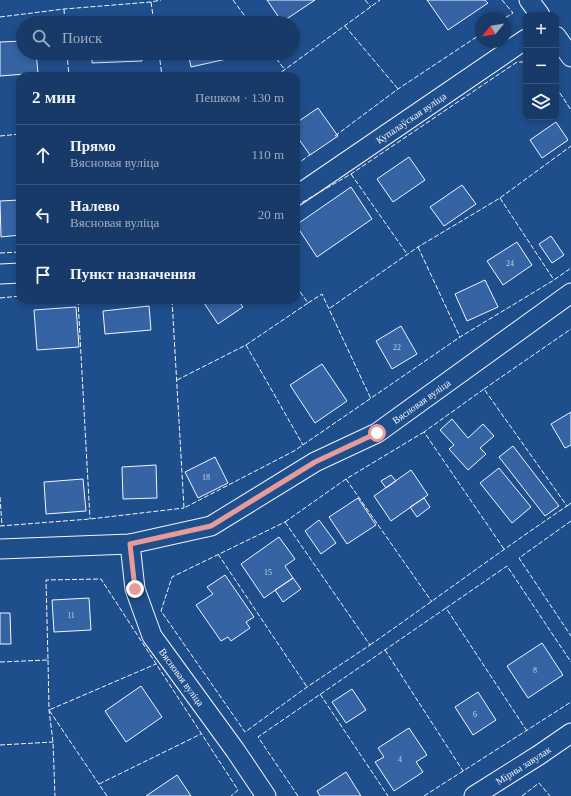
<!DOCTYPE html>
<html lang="ru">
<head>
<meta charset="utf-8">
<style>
  :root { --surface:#173a69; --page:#20416f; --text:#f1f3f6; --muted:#9eadc0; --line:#36547d }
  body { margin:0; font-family:"Times New Roman",serif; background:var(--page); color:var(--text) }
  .controls { position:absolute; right:12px; top:12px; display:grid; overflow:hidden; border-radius:8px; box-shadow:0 2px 6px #0003 }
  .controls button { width:36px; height:36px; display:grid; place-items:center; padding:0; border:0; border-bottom:1px solid var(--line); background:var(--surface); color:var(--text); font:20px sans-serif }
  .compass { position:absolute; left:475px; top:12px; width:36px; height:36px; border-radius:50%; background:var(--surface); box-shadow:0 2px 6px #0003; rotate:240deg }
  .stop { position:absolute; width:12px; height:12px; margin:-9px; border:3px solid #e69b98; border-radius:50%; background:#fff }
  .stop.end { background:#e69b98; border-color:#fff; box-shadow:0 1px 4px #0008 }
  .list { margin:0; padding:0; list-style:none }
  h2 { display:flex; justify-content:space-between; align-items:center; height:52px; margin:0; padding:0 16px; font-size:17px }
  h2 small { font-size:13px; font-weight:400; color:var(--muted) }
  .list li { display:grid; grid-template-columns:26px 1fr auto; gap:12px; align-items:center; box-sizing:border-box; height:60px; padding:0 16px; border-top:1px solid var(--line) }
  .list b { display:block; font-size:15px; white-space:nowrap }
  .list p { margin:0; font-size:13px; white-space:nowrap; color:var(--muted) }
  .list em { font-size:13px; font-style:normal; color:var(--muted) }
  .icon { flex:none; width:22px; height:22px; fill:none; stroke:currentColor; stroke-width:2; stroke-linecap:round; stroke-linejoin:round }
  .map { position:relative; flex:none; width:571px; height:796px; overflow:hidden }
  .search { position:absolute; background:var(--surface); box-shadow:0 2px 6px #0003; left:16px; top:16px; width:284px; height:44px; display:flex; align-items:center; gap:10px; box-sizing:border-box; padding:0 14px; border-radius:22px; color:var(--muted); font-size:15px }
  .panel { position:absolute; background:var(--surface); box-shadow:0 2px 6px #0003; left:16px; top:72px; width:284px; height:232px; border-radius:12px }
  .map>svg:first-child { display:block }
  .building { fill:#3563a3; stroke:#f2f6ff }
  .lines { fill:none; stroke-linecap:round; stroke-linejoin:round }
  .minor-casing { stroke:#f2f6ff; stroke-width:21 }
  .minor { stroke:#1f4e8c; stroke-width:19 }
  .fence { stroke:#f2f6ff; stroke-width:1; stroke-dasharray:5 2; stroke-linecap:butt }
  .route { stroke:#e69b98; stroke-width:5 }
  .labels { text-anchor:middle; stroke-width:3; stroke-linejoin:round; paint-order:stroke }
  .number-label { font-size:8px; fill:#c3d1e8 }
  .street-label { font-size:10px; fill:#f2f6ff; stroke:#1f4e8c }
</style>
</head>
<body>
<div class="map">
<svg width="571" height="796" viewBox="0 0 571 796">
  <rect width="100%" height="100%" fill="#1f4e8c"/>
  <path class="building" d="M 267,0 L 315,0 L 282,22 Z
    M 427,0 L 485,0 L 488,3 L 448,30 Z
    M 23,41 L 23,53 L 36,53 L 38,73 L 0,76 L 0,42 Z
    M 92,53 L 141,53 L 142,61 L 92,63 Z
    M 188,53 L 229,53 L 231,58 L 191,67 Z
    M 318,108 L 338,136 L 310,155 L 296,135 L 296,123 Z
    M 556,122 L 568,140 L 542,158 L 530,140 Z
    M 409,157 L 425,180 L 393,202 L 377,179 Z
    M 462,185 L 476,204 L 444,226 L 430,207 Z
    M 351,187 L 372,219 L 317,257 L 296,225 Z
    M 20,200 L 20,235 L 1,237 L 0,201 Z
    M 551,236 L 564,255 L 552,263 L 539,244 Z
    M 517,242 L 532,265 L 503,285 L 487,261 Z
    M 485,280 L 498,307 L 467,321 L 455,294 Z
    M 202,300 L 238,300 L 243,307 L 218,324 Z
    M 149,306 L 151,330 L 105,334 L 103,311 Z
    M 76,307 L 79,347 L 37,350 L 34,310 Z
    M 401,326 L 417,354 L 392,369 L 376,341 Z
    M 322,364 L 347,401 L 315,423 L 290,385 Z
    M 571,412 L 571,445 L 565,448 L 551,424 Z
    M 452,419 L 468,438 L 483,424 L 494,436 L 480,448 L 486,454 L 468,470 L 449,449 L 454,445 L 440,430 Z
    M 513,446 L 559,506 L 545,516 L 499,457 Z
    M 215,457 L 228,483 L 198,498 L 185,472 Z
    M 156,465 L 157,498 L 123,499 L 122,467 Z
    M 499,468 L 531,507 L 512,523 L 480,483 Z
    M 411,470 L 428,495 L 391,521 L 374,496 Z
    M 391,475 L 396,481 L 386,488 L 381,481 Z
    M 83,479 L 86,511 L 46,514 L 44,482 Z
    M 358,498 L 376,525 L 347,544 L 329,517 Z
    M 424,498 L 430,507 L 417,517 L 410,507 Z
    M 319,520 L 336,543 L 321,554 L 305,531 Z
    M 279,537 L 295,559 L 285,566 L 293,578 L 264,598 L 241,564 Z
    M 225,575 L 254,617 L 246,622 L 250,628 L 231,641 L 228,637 L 221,641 L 196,605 L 213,594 L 207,587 Z
    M 293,578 L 301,589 L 283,602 L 275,590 Z
    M 89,598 L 91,630 L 54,632 L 52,600 Z
    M 0,613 L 10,613 L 11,644 L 0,644 Z
    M 542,643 L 563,675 L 528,698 L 507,666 Z
    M 141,686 L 162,717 L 126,742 L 105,711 Z
    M 352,689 L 366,710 L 346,723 L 332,702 Z
    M 478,692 L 496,720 L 473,735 L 455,707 Z
    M 409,728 L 427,755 L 416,762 L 423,772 L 394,791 L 375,762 L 384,757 L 378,748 Z
    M 346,772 L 361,796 L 320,796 L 317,791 Z
    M 177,775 L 191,796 L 146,796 Z"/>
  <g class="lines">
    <g class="minor-casing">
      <g id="minor">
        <path d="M 529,0 L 540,15"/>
        <path d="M 556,36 L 571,57"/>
        <path id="s1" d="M 296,196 L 526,39"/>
        <path d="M 0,274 L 20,273"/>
        <path id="s2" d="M 130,544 L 135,589 L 152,636 L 235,750 L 266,796"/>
        <path id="s3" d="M 0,549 L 130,544 L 211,526 L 315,462 L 377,433 L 571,293"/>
        <path id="s4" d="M 474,796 L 539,755 L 571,733"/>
      </g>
    </g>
    <use href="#minor" class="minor"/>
    <path class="fence" d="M 233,0 L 250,23
      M 365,0 L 371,7
      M 502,0 L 513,13 L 505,18
      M 151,2 L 154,23
      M 64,9 L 65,23
      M 0,17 L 64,9 L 151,2 L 161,0
      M 345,26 L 398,89
      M 67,53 L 69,76
      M 159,53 L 162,76
      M 272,53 L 285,70
      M 276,76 L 380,0
      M 556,87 L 571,110
      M 0,136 L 20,134
      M 335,136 L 398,89 L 481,34
      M 296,165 L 311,154
      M 351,174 L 407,254
      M 500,198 L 554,280
      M 296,206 L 351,174 L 517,62 L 526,62
      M 418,247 L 460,337
      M 0,253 L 20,252
      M 296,286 L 308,303 L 322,294 L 371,399
      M 0,298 L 20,296
      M 78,300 L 90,519
      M 172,300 L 184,508 L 294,451 L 460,337 L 554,280 L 571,268
      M 330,308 L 418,247 L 500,198 L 571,146
      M 246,345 L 303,445
      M 177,380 L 246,345 L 308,303
      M 484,389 L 571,329
      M 346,479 L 432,602
      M 0,497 L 2,526
      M 567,506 L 571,503
      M 571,521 L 519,558 L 571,636
      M 285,522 L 370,645 L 307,687 L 245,732 L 161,611 L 172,577 Z
      M 285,522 L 346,479 L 424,432
      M 0,526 L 90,519 L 184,508
      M 218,554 L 307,687
      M 370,645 C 436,599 500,551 567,506 L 484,389 L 424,432 L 504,549
      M 385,650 L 463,771
      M 48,660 L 49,710 L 53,742 L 55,796
      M 0,662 L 48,660 L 46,580 L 101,579 L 238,790 L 231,796
      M 320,694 L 388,796
      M 527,731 L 446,608 L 507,566 L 571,662
      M 0,745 L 53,742
      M 99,784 L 201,734
      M 107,796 L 49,710 L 156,664
      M 298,796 L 258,737 L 446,608
      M 424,796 L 571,702
      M 522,796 L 539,783 L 550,796"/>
  </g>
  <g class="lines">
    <path class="route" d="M 135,589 L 130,544 L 211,526 L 315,462 L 377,433"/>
  </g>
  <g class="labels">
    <g class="number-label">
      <text x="510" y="266">24</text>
      <text x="397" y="350">22</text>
      <text x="206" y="480">18</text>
      <text x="268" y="575">15</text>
      <text x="71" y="618">11</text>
      <text x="535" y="673">8</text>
      <text x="475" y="717">6</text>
      <text x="400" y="762">4</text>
    </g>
    <g class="street-label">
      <text dy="4" stroke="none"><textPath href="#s1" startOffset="139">Купалаўская вуліца</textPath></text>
      <text dy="4" stroke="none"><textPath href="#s3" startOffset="458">Вясновая вуліца</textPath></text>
      <text dy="4" stroke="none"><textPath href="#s2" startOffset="146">Вясновая вуліца</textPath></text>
      <text dy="4" stroke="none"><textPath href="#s4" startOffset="58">Мірны завулак</textPath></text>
    </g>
  </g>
</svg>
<div class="controls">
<button>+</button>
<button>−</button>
<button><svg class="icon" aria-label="layers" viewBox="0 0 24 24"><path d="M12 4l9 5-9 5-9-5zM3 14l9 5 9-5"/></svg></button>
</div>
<svg class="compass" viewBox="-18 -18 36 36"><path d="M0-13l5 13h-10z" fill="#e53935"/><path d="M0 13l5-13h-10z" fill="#9eadc0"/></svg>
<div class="stop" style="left:377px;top:433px"></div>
<div class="stop end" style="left:135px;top:589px"></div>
<div class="search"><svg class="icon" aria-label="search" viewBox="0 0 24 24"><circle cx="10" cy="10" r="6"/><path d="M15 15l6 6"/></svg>Поиск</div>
<section class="panel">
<h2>2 мин<small>Пешком · 130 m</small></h2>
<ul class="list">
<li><svg class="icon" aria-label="ahead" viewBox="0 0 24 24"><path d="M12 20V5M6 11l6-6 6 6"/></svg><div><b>Прямо</b><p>Вясновая вуліца</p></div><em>110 m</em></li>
<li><svg class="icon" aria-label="left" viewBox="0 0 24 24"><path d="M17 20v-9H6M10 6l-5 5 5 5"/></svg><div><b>Налево</b><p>Вясновая вуліца</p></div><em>20 m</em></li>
<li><svg class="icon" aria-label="arrive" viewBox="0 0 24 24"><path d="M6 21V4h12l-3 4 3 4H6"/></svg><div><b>Пункт назначения</b></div></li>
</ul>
</section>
</div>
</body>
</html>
